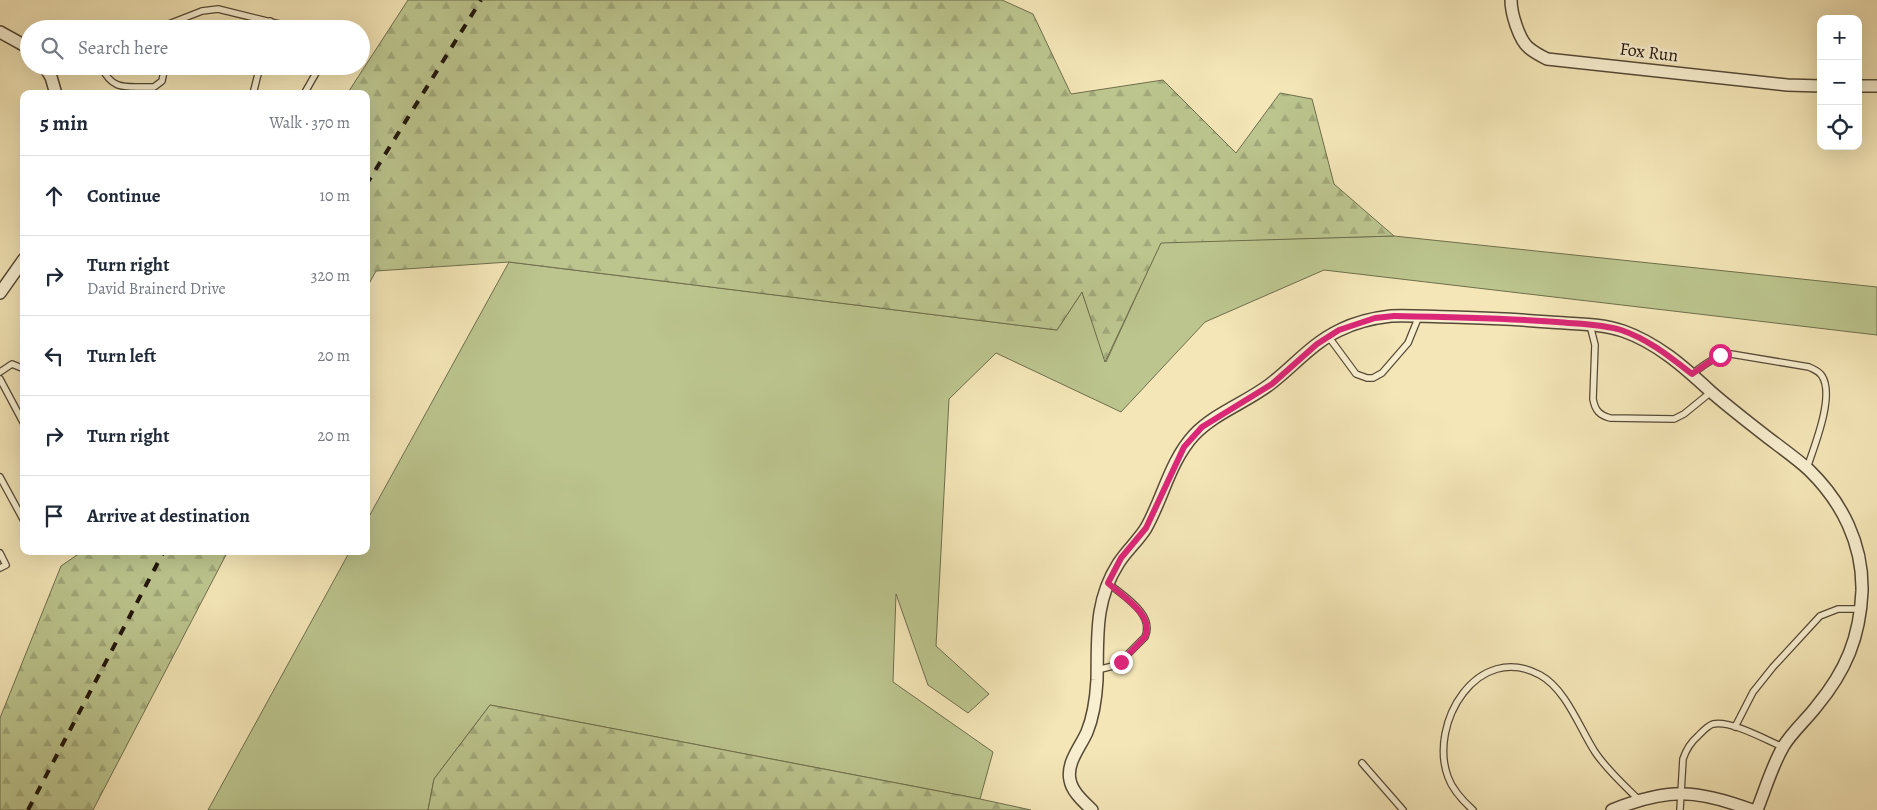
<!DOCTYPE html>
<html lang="en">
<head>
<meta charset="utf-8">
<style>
  :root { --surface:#fff; --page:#f6f6f7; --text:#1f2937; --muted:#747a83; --line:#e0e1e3 }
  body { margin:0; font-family:Alegreya,serif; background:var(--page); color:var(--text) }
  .controls { position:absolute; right:15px; top:15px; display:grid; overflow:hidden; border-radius:10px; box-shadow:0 5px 20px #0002 }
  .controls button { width:45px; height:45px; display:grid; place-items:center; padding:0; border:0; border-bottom:1px solid var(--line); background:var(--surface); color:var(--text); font:25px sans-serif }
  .stop { position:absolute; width:15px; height:15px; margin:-11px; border:4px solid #db2777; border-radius:50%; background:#fff }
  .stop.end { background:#db2777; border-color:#fff; box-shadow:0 1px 5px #0008 }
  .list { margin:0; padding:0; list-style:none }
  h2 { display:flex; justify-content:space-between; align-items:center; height:65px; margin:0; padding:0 20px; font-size:21px }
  h2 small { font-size:16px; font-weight:400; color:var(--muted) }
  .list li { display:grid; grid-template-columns:32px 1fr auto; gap:15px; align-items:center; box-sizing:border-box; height:80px; padding:0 20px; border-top:1px solid var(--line) }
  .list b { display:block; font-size:19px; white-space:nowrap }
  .list p { margin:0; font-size:16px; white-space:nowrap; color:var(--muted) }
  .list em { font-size:16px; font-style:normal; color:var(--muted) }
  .icon { flex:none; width:28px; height:28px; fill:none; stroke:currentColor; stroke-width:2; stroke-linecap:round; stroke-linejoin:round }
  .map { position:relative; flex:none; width:1877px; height:810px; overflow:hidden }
  .search { position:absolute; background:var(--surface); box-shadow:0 5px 20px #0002; left:20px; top:20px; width:350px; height:55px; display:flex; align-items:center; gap:12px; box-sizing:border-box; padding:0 18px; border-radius:28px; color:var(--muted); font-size:19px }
  .panel { position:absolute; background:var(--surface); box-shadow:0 5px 20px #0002; left:20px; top:90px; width:350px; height:465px; border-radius:10px }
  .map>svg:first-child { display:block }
  .grass { fill:#bcc58e; stroke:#6e6e4d }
  .forest { fill:url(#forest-firs); stroke:#6e6e4d }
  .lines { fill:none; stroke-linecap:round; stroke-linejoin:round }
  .service-casing { stroke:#564a37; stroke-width:8 }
  .minor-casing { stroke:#564a37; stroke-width:14 }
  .service { stroke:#f8efd0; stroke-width:5.5 }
  .minor { stroke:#f8efd0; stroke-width:11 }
  .rail { stroke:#21160c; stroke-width:4; stroke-dasharray:9 9; stroke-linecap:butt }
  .route { stroke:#db2777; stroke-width:6 }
  .labels { text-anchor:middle; stroke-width:5; stroke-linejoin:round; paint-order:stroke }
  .street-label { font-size:18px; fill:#21160c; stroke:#f8efd0 }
</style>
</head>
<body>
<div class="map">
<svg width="1877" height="810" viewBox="0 0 1877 810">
  <defs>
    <pattern id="forest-firs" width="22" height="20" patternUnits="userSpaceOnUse" patternTransform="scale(1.25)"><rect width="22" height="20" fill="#bcc58e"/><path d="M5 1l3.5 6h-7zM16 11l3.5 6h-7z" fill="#a1a879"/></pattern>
  </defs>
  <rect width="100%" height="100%" fill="#f4e6b7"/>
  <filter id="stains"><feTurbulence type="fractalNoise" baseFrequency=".004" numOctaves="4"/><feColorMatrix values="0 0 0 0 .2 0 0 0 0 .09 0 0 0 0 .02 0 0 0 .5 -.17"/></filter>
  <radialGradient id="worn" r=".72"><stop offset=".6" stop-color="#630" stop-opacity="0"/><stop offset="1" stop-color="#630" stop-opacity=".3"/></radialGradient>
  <path class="grass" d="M 1394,236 L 1877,287 L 1877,335 L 1324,270 L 1205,322 L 1121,412 L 996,353 L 949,399 L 936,646 L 989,694 L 968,713 L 928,685 L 896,594 L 893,682 L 993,752 L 980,799 L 490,705 L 434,779 L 428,810 L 208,810 L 350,551 L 366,551 L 366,522 L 509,262 L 1057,330 L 1082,292 L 1106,362 L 1161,242 Z"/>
  <path class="forest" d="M 408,0 L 1002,0 L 1033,14 L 1071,94 L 1163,80 L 1236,153 L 1280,93 L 1312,99 L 1334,184 L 1394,236 L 1161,243 L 1105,362 L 1082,292 L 1057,330 L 509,262 L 376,271 L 366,289 L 366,94 L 347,94 Z
    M 83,551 L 228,551 L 93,810 L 0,810 L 0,718 L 61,566 Z
    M 490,705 L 980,799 L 1031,810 L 428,810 L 434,779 Z"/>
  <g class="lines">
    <g class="service-casing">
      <path id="service" d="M 156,29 L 202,11 L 218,9 L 300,29
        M 268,29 L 270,21
        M 101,66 C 113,93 128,86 154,87 L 162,81 L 165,66
        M 46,70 L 56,66
        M 253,94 L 260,66
        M 304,94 L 320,66
        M 1590,325 L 1595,345 L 1593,399 C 1595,410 1599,415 1610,418 L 1674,419 L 1684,414 L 1711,392
        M 1328,336 L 1356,374 L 1367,378 L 1373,378 L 1382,373 L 1408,343 L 1419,316
        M 0,372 L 12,364 L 24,369
        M 1692,374 C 1705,364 1715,356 1731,354 L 1809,367 C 1815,370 1819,371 1822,376 C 1835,396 1814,447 1807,468
        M 0,379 L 24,424
        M 0,477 L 24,521
        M 0,553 L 6,565 L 0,568
        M 1097,670 L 1117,665 L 1145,637 C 1155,614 1123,596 1108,583
        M 1735,727 L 1753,692 L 1773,667 L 1820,616 L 1838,609 L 1861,609
        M 1362,763 L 1403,810
        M 1473,810 C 1463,801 1453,791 1448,777 C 1428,723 1478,641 1540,675 C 1566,689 1580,729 1595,752 C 1607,770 1624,785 1639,800
        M 1680,810 L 1683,759 C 1686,750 1691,742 1698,736 C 1702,732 1707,726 1713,724 C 1731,720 1766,740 1783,747"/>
    </g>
    <g class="minor-casing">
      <path id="minor" d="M 1511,0 C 1511,13 1519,40 1529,48 C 1535,53 1541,56 1547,59 L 1787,85 L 1821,86
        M 0,32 L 29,48
        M 44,66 L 51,77 L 56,94
        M 1858,86 L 1877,86
        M 0,293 L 24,259
        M 1092,810 C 1084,802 1072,792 1070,780 C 1066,763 1081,746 1087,732 C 1094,715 1096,698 1097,680 C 1098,638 1094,602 1118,564 C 1126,551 1138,541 1146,528 C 1163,498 1170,461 1194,435 C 1215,413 1245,403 1269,385 C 1293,367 1312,343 1340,330 C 1356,322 1373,318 1391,316 C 1410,315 1431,317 1451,317 C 1483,318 1516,319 1549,322 C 1573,324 1600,323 1623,331 C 1657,343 1683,366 1709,390 C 1726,405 1744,419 1762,433 C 1777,445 1795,457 1809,470 C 1842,502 1863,544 1862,591 C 1860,637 1846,671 1816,707 C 1806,720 1791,733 1783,747 C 1772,766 1765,790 1757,810
        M 1612,810 C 1668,788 1696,789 1752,810"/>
    </g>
    <use href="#service" class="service"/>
    <use href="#minor" class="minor"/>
    <path class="rail" d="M 366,185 L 481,0
      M 28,810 L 164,551"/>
  </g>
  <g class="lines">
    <path class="route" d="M 1121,662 L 1145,637 C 1155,615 1122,596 1108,583 L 1121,558 L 1146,528 L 1184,447 L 1202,427 L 1272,384 L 1317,344 L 1339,330 L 1375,318 L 1394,316 C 1448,317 1503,318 1557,322 C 1578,324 1601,324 1621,330 C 1648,339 1670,357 1692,374 L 1712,360 L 1720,355"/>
  </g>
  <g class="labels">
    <g class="street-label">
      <text transform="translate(1649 52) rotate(7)" y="6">Fox Run</text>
    </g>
  </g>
  <rect width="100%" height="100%" filter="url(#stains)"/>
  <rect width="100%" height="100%" fill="url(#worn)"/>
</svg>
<div class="controls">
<button>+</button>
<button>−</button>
<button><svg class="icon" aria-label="locate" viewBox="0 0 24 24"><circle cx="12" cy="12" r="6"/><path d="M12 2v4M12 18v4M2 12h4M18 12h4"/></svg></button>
</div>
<div class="stop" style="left:1720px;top:355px"></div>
<div class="stop end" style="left:1121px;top:662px"></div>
<div class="search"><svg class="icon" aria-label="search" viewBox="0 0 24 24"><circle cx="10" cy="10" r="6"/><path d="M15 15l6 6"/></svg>Search here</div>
<section class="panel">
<h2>5 min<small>Walk · 370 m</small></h2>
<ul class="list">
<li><svg class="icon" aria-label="ahead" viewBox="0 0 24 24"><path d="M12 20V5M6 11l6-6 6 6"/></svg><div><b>Continue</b></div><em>10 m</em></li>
<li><svg class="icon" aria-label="right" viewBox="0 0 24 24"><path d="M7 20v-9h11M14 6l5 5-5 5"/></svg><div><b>Turn right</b><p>David Brainerd Drive</p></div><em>320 m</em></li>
<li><svg class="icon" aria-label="left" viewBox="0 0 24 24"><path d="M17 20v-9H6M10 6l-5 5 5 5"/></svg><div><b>Turn left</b></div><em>20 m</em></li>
<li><svg class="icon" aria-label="right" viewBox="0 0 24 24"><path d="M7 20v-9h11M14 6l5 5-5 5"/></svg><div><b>Turn right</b></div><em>20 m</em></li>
<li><svg class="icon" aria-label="arrive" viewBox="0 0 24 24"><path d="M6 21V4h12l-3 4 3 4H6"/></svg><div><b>Arrive at destination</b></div></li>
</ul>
</section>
</div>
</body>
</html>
